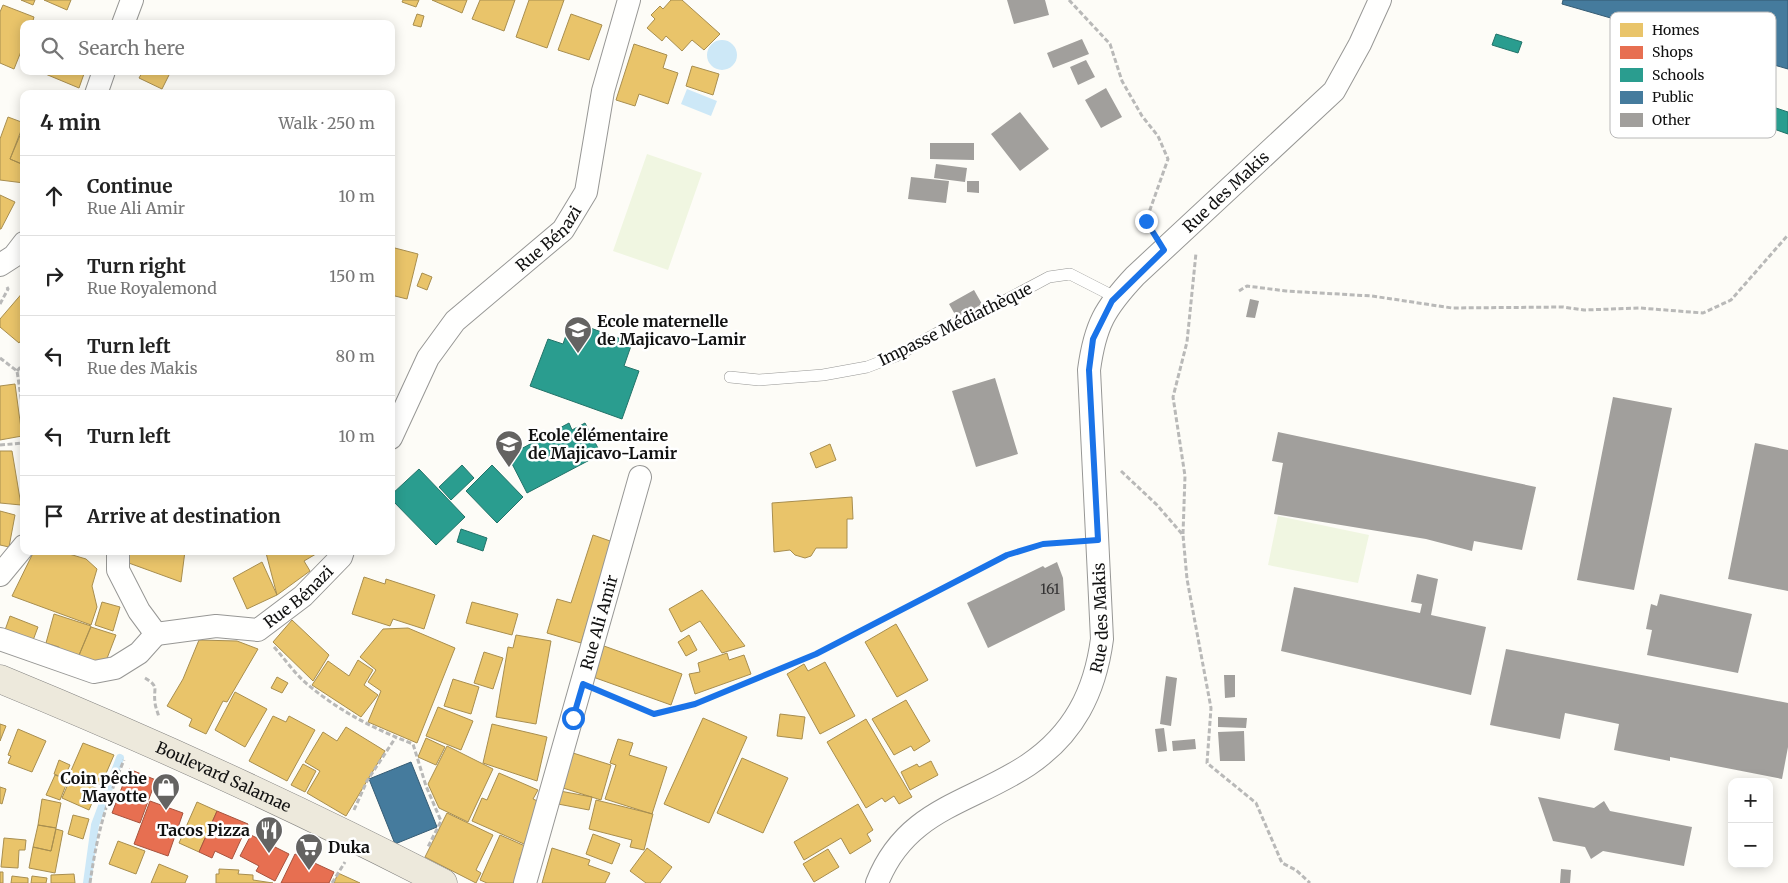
<!DOCTYPE html>
<html lang="en">
<head>
<meta charset="utf-8">
<style>
  :root { --surface:#fff; --page:#f2f2f2; --text:#222; --muted:#767676; --line:#e0e0e0 }
  body { margin:0; font-family:Merriweather,serif; background:var(--page); color:var(--text) }
  .controls { position:absolute; right:15px; bottom:15px; display:grid; overflow:hidden; border-radius:10px; box-shadow:0 2px 12px #0003 }
  .controls button { width:45px; height:45px; display:grid; place-items:center; padding:0; border:0; border-bottom:1px solid var(--line); background:var(--surface); color:var(--text); font:25px sans-serif }
  .stop { position:absolute; width:15px; height:15px; margin:-11px; border:4px solid #1a73e8; border-radius:50%; background:#fff }
  .stop.end { background:#1a73e8; border-color:#fff; box-shadow:0 1px 5px #0008 }
  .list { margin:0; padding:0; list-style:none }
  h2 { display:flex; justify-content:space-between; align-items:center; height:65px; margin:0; padding:0 20px; font-size:21px }
  h2 small { font-size:16px; font-weight:400; color:var(--muted) }
  .list li { display:grid; grid-template-columns:32px 1fr auto; gap:15px; align-items:center; box-sizing:border-box; height:80px; padding:0 20px; border-top:1px solid var(--line) }
  .list b { display:block; font-size:19px; white-space:nowrap }
  .list p { margin:0; font-size:16px; white-space:nowrap; color:var(--muted) }
  .list em { font-size:16px; font-style:normal; color:var(--muted) }
  .icon { flex:none; width:28px; height:28px; fill:none; stroke:currentColor; stroke-width:2; stroke-linecap:round; stroke-linejoin:round }
  .map { position:relative; flex:none; width:1788px; height:883px; overflow:hidden }
  .search { position:absolute; background:var(--surface); box-shadow:0 2px 12px #0003; left:20px; top:20px; width:375px; height:55px; display:flex; align-items:center; gap:12px; box-sizing:border-box; padding:0 18px; border-radius:10px; color:var(--muted); font-size:19px }
  .panel { position:absolute; background:var(--surface); box-shadow:0 2px 12px #0003; left:20px; top:90px; width:375px; height:465px; border-radius:10px }
  .map>svg:first-child { display:block }
  .pitch { fill:#f0f6e1 }
  .water { fill:#cde8f7 }
  .homes { fill:#e9c46a; stroke:#a88e4f }
  .shops { fill:#e76f51; stroke:#a7533e }
  .schools { fill:#2a9d8f; stroke:#227369 }
  .public { fill:#457b9d; stroke:#355b73 }
  .lines { fill:none; stroke-linecap:round; stroke-linejoin:round }
  .stream { stroke:#cde8f7; stroke-width:8 }
  .building { fill:#a19f9c }
  .lane-casing { stroke:#979795; stroke-width:12 }
  .street-casing { stroke:#979795; stroke-width:24 }
  .primary-casing { stroke:#858482; stroke-width:29 }
  .path { stroke:#b9b9b8; stroke-width:3; stroke-dasharray:5 2.5; stroke-linecap:butt }
  .lane { stroke:#fffffe; stroke-width:11 }
  .street { stroke:#fffffe; stroke-width:22 }
  .primary { stroke:#ede9dc; stroke-width:28 }
  .route { stroke:#1a73e8; stroke-width:6 }
  .labels { text-anchor:middle; stroke-width:5; stroke-linejoin:round; paint-order:stroke }
  .number-label { font-size:14px; fill:#353434 }
  .street-label { font-size:16px; fill:#111; stroke:#fff }
  .poi-label { font-size:16px; font-weight:bold; fill:#111; stroke:#fff; text-anchor:start }
  .key { fill:#fff; stroke:#b8b8b8; stroke-width:1 }
  .key-label { font-size:14px; fill:#111 }
</style>
</head>
<body>
<div class="map">
<svg width="1788" height="883" viewBox="0 0 1788 883">
  <rect width="100%" height="100%" fill="#fdfcf7"/>
  <path class="pitch" d="M 647,154 L 702,173 L 668,270 L 613,251 Z
    M 1278,516 L 1369,535 L 1358,583 L 1268,565 Z"/>
  <path class="water" d="M707 55a15 15 0 1 1 30 0a15 15 0 1 1-30 0Z
    M 687,89 L 717,101 L 711,116 L 681,104 Z"/>
  <path class="homes" d="M 21,0 L 35,0 L 33,5 Z
    M 44,0 L 71,0 L 67,10 Z
    M 403,0 L 419,0 L 416,7 L 402,2 Z
    M 432,0 L 467,0 L 462,13 Z
    M 480,0 L 515,0 L 504,31 L 472,19 Z
    M 529,0 L 564,0 L 547,48 L 516,37 Z
    M 671,0 L 682,0 L 720,34 L 704,50 L 692,40 L 682,51 L 666,36 L 662,41 L 647,28 L 655,19 L 651,15 L 660,6 L 663,9 Z
    M 3,5 L 34,17 L 32,24 L 24,24 L 24,44 L 14,69 L 0,63 L 0,12 Z
    M 417,14 L 424,16 L 421,27 L 413,25 Z
    M 571,14 L 602,25 L 589,60 L 558,50 Z
    M 634,44 L 667,55 L 663,68 L 678,73 L 668,104 L 639,94 L 635,106 L 616,100 Z
    M 692,66 L 719,74 L 713,95 L 686,86 Z
    M 43,71 L 85,71 L 79,88 L 43,73 Z
    M 143,71 L 171,71 L 162,89 L 139,78 Z
    M 8,117 L 24,123 L 10,159 L 24,165 L 24,183 L 0,180 L 0,139 Z
    M 24,126 L 24,165 L 10,159 Z
    M 0,195 L 15,202 L 1,229 L 0,229 Z
    M 391,247 L 418,254 L 407,299 L 391,295 Z
    M 422,273 L 432,277 L 427,290 L 417,286 Z
    M 24,291 L 24,323 L 20,327 L 24,330 L 24,336 L 19,343 L 0,327 L 0,319 Z
    M 15,384 L 22,436 L 0,440 L 0,386 Z
    M 830,444 L 836,460 L 816,468 L 810,453 Z
    M 0,451 L 12,451 L 21,505 L 0,503 Z
    M 852,497 L 853,519 L 847,519 L 847,548 L 816,548 L 811,556 L 805,558 L 795,555 L 790,550 L 774,552 L 772,503 Z
    M 0,511 L 15,515 L 9,547 L 0,545 Z
    M 593,535 L 613,542 L 581,643 L 547,633 L 557,599 L 571,603 Z
    M 34,551 L 59,551 L 86,559 L 97,569 L 92,586 L 97,607 L 91,625 L 12,596 Z
    M 129,551 L 185,551 L 181,582 L 126,562 Z
    M 268,551 L 321,551 L 304,561 L 310,571 L 277,595 L 266,553 Z
    M 262,562 L 277,595 L 247,609 L 233,578 Z
    M 364,577 L 385,584 L 386,579 L 435,595 L 424,629 L 393,619 L 390,626 L 352,614 Z
    M 702,590 L 745,646 L 722,653 L 700,621 L 681,632 L 669,609 Z
    M 102,602 L 120,607 L 113,631 L 95,625 Z
    M 472,602 L 518,614 L 512,635 L 466,623 Z
    M 54,614 L 91,626 L 77,660 L 57,655 L 59,647 L 46,643 Z
    M 10,616 L 38,627 L 32,643 L 4,633 Z
    M 292,620 L 329,655 L 313,681 L 273,642 Z
    M 896,624 L 928,680 L 897,697 L 865,642 Z
    M 91,627 L 116,635 L 106,661 L 77,660 Z
    M 408,628 L 455,648 L 417,743 L 368,722 L 381,691 L 368,682 L 376,670 L 360,657 L 383,629 Z
    M 516,635 L 551,641 L 536,724 L 496,717 L 508,647 L 513,648 Z
    M 689,635 L 697,650 L 686,656 L 678,642 Z
    M 199,640 L 237,641 L 258,649 L 227,702 L 223,701 L 206,734 L 189,726 L 192,719 L 167,706 L 183,679 Z
    M 604,646 L 682,674 L 671,705 L 593,677 Z
    M 484,652 L 503,658 L 493,689 L 474,683 Z
    M 727,653 L 729,660 L 744,655 L 751,674 L 695,694 L 689,674 L 700,672 L 698,663 Z
    M 358,660 L 373,670 L 364,685 L 378,695 L 361,717 L 312,685 L 328,661 L 349,676 Z
    M 825,662 L 855,716 L 820,734 L 787,674 L 804,664 L 808,671 Z
    M 277,677 L 288,683 L 282,693 L 271,688 Z
    M 453,679 L 479,687 L 471,714 L 444,706 Z
    M 235,692 L 267,709 L 245,747 L 215,730 Z
    M 906,700 L 930,741 L 914,751 L 911,746 L 894,755 L 872,719 Z
    M 438,707 L 473,721 L 461,750 L 426,736 Z
    M 780,714 L 805,717 L 802,739 L 777,736 Z
    M 273,716 L 286,722 L 289,716 L 315,730 L 287,781 L 249,761 Z
    M 703,718 L 747,737 L 709,823 L 664,804 Z
    M 866,719 L 912,797 L 899,804 L 894,796 L 885,802 L 882,798 L 866,808 L 827,742 Z
    M 0,724 L 6,726 L 0,741 Z
    M 492,724 L 547,737 L 537,781 L 483,763 Z
    M 346,727 L 385,751 L 346,816 L 307,793 L 320,771 L 305,762 L 323,732 L 337,741 Z
    M 18,729 L 46,741 L 32,772 L 8,763 L 11,756 L 8,755 Z
    M 426,738 L 445,747 L 436,765 L 418,757 Z
    M 618,739 L 633,743 L 629,755 L 667,767 L 652,814 L 605,799 L 616,765 L 610,763 Z
    M 83,743 L 114,755 L 101,785 L 70,773 Z
    M 447,746 L 493,769 L 468,822 L 439,808 L 428,784 Z
    M 573,753 L 611,765 L 601,800 L 563,788 Z
    M 742,758 L 788,778 L 763,833 L 717,813 Z
    M 59,760 L 70,765 L 64,778 L 54,774 Z
    M 931,761 L 938,775 L 910,790 L 901,772 L 917,764 L 919,767 Z
    M 303,764 L 316,771 L 305,792 L 291,785 Z
    M 499,773 L 538,790 L 533,799 L 542,803 L 524,844 L 472,821 L 482,798 L 487,800 Z
    M 55,775 L 68,780 L 60,800 L 46,795 Z
    M 71,777 L 98,789 L 89,810 L 62,798 Z
    M 0,787 L 6,789 L 2,804 L 0,803 Z
    M 560,791 L 592,797 L 589,810 L 558,804 Z
    M 42,799 L 61,803 L 56,828 L 38,825 Z
    M 596,800 L 653,814 L 644,850 L 630,847 L 632,840 L 589,829 Z
    M 197,802 L 217,811 L 199,852 L 179,843 Z
    M 858,804 L 873,830 L 867,834 L 871,841 L 850,854 L 841,838 L 804,860 L 794,842 Z
    M 447,813 L 493,835 L 476,870 L 481,873 L 476,883 L 425,857 Z
    M 73,815 L 89,819 L 83,839 L 68,834 Z
    M 38,825 L 56,828 L 51,851 L 33,847 Z
    M 56,829 L 63,831 L 55,873 L 29,868 L 33,847 L 51,851 Z
    M 593,834 L 620,844 L 612,864 L 586,854 Z
    M 500,835 L 525,846 L 519,860 L 523,862 L 514,883 L 487,883 L 480,880 Z
    M 4,838 L 26,840 L 25,850 L 19,850 L 18,868 L 1,867 Z
    M 118,841 L 145,851 L 136,874 L 109,864 Z
    M 552,848 L 590,860 L 588,865 L 610,873 L 605,883 L 542,883 Z
    M 647,848 L 672,867 L 660,883 L 646,883 L 630,871 Z
    M 828,849 L 839,867 L 814,882 L 803,864 Z
    M 159,864 L 188,876 L 185,883 L 151,883 Z
    M 219,869 L 239,870 L 238,874 L 253,875 L 253,880 L 273,883 L 216,883 L 216,874 L 219,874 Z
    M 0,872 L 3,872 L 3,883 L 0,883 Z
    M 338,873 L 360,883 L 334,883 Z
    M 74,874 L 75,883 L 51,883 L 51,875 Z
    M 12,876 L 28,878 L 28,883 L 11,883 Z
    M 32,876 L 47,878 L 46,883 L 31,883 Z"/>
  <path class="shops" d="M 129,769 L 156,780 L 140,823 L 112,813 Z
    M 150,801 L 183,813 L 168,856 L 134,844 Z
    M 217,811 L 248,824 L 232,859 L 215,851 L 212,858 L 199,852 Z
    M 251,835 L 289,854 L 275,881 L 256,871 L 259,866 L 240,856 Z
    M 295,854 L 334,872 L 329,883 L 281,883 Z"/>
  <path class="schools" d="M 1496,34 L 1522,42 L 1518,53 L 1492,45 Z
    M 1764,104 L 1788,112 L 1788,134 L 1757,123 Z
    M 571,321 L 632,343 L 624,366 L 639,371 L 622,419 L 530,386 L 548,339 L 563,344 Z
    M 569,423 L 572,430 L 585,423 L 601,454 L 527,493 L 508,456 Z
    M 462,465 L 474,478 L 451,500 L 439,487 Z
    M 492,465 L 523,497 L 497,523 L 466,491 Z
    M 419,469 L 465,517 L 436,545 L 391,499 L 391,495 Z
    M 461,529 L 487,538 L 483,551 L 457,542 Z"/>
  <path class="public" d="M 1563,0 L 1788,0 L 1788,69 L 1562,4 Z
    M 411,762 L 437,827 L 395,844 L 369,779 Z"/>
  <g class="lines">
    <path class="stream" d="M 87,883 L 95,825 L 120,758"/>
  </g>
  <path class="building" d="M 1007,0 L 1045,0 L 1049,15 L 1014,24 Z
    M 1082,39 L 1089,54 L 1053,68 L 1047,53 Z
    M 1086,60 L 1095,77 L 1078,85 L 1070,67 Z
    M 1106,88 L 1122,117 L 1101,128 L 1085,100 Z
    M 1020,112 L 1049,149 L 1020,171 L 991,134 Z
    M 930,143 L 974,143 L 974,160 L 930,159 Z
    M 936,164 L 967,168 L 965,182 L 934,178 Z
    M 911,177 L 949,181 L 946,203 L 908,199 Z
    M 967,181 L 979,181 L 979,193 L 967,192 Z
    M 974,290 L 982,304 L 957,318 L 949,304 Z
    M 1250,299 L 1259,301 L 1255,318 L 1246,317 Z
    M 995,378 L 1018,454 L 976,467 L 952,391 Z
    M 1613,397 L 1672,408 L 1634,590 L 1577,580 Z
    M 1278,432 L 1536,487 L 1522,550 L 1474,541 L 1472,551 L 1426,539 L 1274,514 L 1283,463 L 1272,461 Z
    M 1755,443 L 1788,450 L 1788,591 L 1728,579 Z
    M 1057,562 L 1063,578 L 1065,610 L 988,648 L 967,603 L 1043,566 L 1045,568 Z
    M 1417,574 L 1438,579 L 1431,615 L 1486,627 L 1471,695 L 1281,651 L 1294,587 L 1420,613 L 1422,604 L 1411,602 Z
    M 1660,594 L 1752,614 L 1738,673 L 1647,655 L 1652,630 L 1646,629 L 1651,604 L 1657,606 Z
    M 1506,649 L 1788,703 L 1788,747 L 1782,779 L 1670,757 L 1670,761 L 1614,750 L 1619,724 L 1565,713 L 1560,739 L 1490,725 Z
    M 1224,675 L 1235,675 L 1235,697 L 1225,698 Z
    M 1166,676 L 1177,678 L 1171,726 L 1160,724 Z
    M 1218,717 L 1247,718 L 1246,728 L 1218,727 Z
    M 1164,728 L 1167,751 L 1158,752 L 1155,729 Z
    M 1244,731 L 1245,761 L 1220,761 L 1218,732 Z
    M 1195,739 L 1196,749 L 1173,751 L 1172,741 Z
    M 1538,797 L 1594,808 L 1604,801 L 1610,811 L 1692,827 L 1684,866 L 1603,851 L 1591,859 L 1585,847 L 1553,841 Z
    M 1561,869 L 1571,870 L 1570,883 L 1560,883 Z"/>
  <g class="lines">
    <g class="lane-casing">
      <path id="lane" d="M 730,377 L 759,380 L 823,375 L 867,367 L 896,356 L 957,322 L 993,307 L 1049,277 L 1070,274 L 1115,297"/>
    </g>
    <g class="street-casing">
      <g id="street">
        <path d="M 123,24 L 132,0"/>
        <path d="M 96,94 L 104,71"/>
        <path d="M 0,265 L 14,256 L 24,243"/>
        <path id="s1" d="M 391,438 L 428,358 L 455,321 L 563,230 L 586,192 L 603,91 L 629,0"/>
        <path d="M 118,551 L 118,570 L 139,611 L 156,634"/>
        <path d="M 0,575 L 24,546"/>
        <path id="s2" d="M 156,634 L 216,626 L 258,630 L 303,596 L 341,557 L 343,551"/>
        <path d="M 0,639 L 94,672 L 115,668 L 139,653 L 156,634"/>
        <path id="s3" d="M 525,883 L 640,477"/>
        <path id="s4" d="M 877,883 C 906,809 969,804 1028,765 C 1074,734 1095,692 1102,639 L 1089,370 C 1095,325 1105,308 1135,276 L 1334,91 L 1360,44 L 1380,0"/>
      </g>
    </g>
    <g class="primary-casing">
      <g id="primary">
        <path id="s5" d="M 0,679 C 151,741 298,808 443,883"/>
      </g>
    </g>
    <path class="path" d="M 1069,0 L 1110,44 L 1122,81 L 1142,116 L 1158,136 L 1168,159 L 1146,221 L 1151,230
      M 1239,291 L 1247,286 L 1286,291 L 1372,296 L 1452,308 L 1563,307 L 1584,310 L 1640,308 L 1703,313 L 1731,300 L 1788,235
      M 0,304 L 8,289 L 7,287
      M 0,358 L 17,371 L 24,417
      M 17,371 L 24,363
      M 0,445 L 24,443
      M 1121,471 L 1157,505 L 1183,535 L 1187,579 L 1211,708 L 1207,763 L 1256,803 L 1282,863 L 1296,870 L 1310,883
      M 1183,534 L 1185,476 L 1173,397 L 1187,342 L 1196,253
      M 274,647 C 285,659 294,673 307,684 C 339,711 374,729 413,744 L 426,786 L 441,821 L 428,847
      M 145,678 C 160,687 153,688 155,702 C 155,707 158,712 159,718
      M 604,693 L 654,714 L 695,704 L 816,654 L 1007,555 L 1043,544 L 1074,541
      M 354,810 L 367,781 L 396,737
      M 90,883 C 97,835 105,805 124,760
      M 332,883 L 345,862"/>
    <use href="#lane" class="lane"/>
    <use href="#street" class="street"/>
    <use href="#primary" class="primary"/>
  </g>
  <g class="lines">
    <path class="route" d="M 573,718 L 583,684 L 654,714 L 695,704 L 816,654 L 1007,555 L 1043,544 L 1098,540 L 1089,370 L 1093,339 L 1112,301 L 1164,250 L 1146,221"/>
  </g>
  <defs>
    <g id="school-pin" transform="scale(1.4375)"><path d="M0 17L-7.5 6A9.5 9.5 0 1 1 7.5 6Z" fill="#646362" stroke="#fff"/><path d="M0-5L7-2L0 1L-7-2ZM-4 1L0 2.5L4 1V4Q0 6-4 4Z" fill="#fff"/></g>
    <g id="shop-pin" transform="scale(1.4375)"><path d="M0 17L-7.5 6A9.5 9.5 0 1 1 7.5 6Z" fill="#646362" stroke="#fff"/><path d="M-5-2.5h2.3a2.7 3.5 0 0 1 5.4 0H5L5.5 6h-11ZM-1.5-2.5h3a1.5 2.3 0 0 0-3 0Z" fill="#fff"/></g>
    <g id="restaurant-pin" transform="scale(1.4375)"><path d="M0 17L-7.5 6A9.5 9.5 0 1 1 7.5 6Z" fill="#646362" stroke="#fff"/><path d="M-5-6h1v4h1v-4h1v4h1v-4h1v5L-1.5 .5V6h-2V.5L-5-1ZM5-6V6H3V1.5H1.5Q1.5-4 5-6Z" fill="#fff"/></g>
    <g id="supermarket-pin" transform="scale(1.4375)"><path d="M0 17L-7.5 6A9.5 9.5 0 1 1 7.5 6Z" fill="#646362" stroke="#fff"/><path d="M-6-5.5h2.5l.6 2H6L4.5 2H-2.5L-4.4-4H-6ZM-1.5 3.2a1.3 1.3 0 1 0 .1 0ZM3 3.2a1.3 1.3 0 1 0 .1 0Z" fill="#fff"/></g>
  </defs>
  <g fill-rule="evenodd">
    <use href="#school-pin" x="578" y="330"/>
    <use href="#school-pin" x="509" y="444"/>
    <use href="#shop-pin" x="166" y="787"/>
    <use href="#restaurant-pin" x="269" y="830"/>
    <use href="#supermarket-pin" x="309" y="847"/>
  </g>
  <g class="labels">
    <g class="number-label">
      <text x="1050" y="594">161</text>
    </g>
    <g class="street-label">
      <text dy="6" stroke="none"><textPath href="#s4" startOffset="848">Rue des Makis</textPath></text>
      <text dy="6" stroke="none"><textPath href="#s1" startOffset="259">Rue Bénazi</textPath></text>
      <text transform="translate(955 324) rotate(-26)" y="6">Impasse Médiathèque</text>
      <text dy="6" stroke="none"><textPath href="#s2" startOffset="155">Rue Bénazi</textPath></text>
      <text dy="6" stroke="none"><textPath href="#s4" startOffset="369">Rue des Makis</textPath></text>
      <text dy="6" stroke="none"><textPath href="#s3" startOffset="271">Rue Ali Amir</textPath></text>
      <text dy="6" stroke="none"><textPath href="#s5" startOffset="244">Boulevard Salamae</textPath></text>
    </g>
    <g class="poi-label">
      <text x="597" y="327">Ecole maternelle<tspan x="597" dy="18">de Majicavo-Lamir</tspan></text>
      <text x="528" y="441">Ecole élémentaire<tspan x="528" dy="18">de Majicavo-Lamir</tspan></text>
      <text x="147" y="784" text-anchor="end">Coin pêche<tspan x="147" dy="18">Mayotte</tspan></text>
      <text x="250" y="836" text-anchor="end">Tacos Pizza</text>
      <text x="328" y="853">Duka</text>
    </g>
  </g>
  <rect x="1610" y="12" width="166" height="126" rx="8" class="key"/>
  <rect x="1620" y="23" width="23" height="14" fill="#e9c46a"/>
  <rect x="1620" y="46" width="23" height="13" fill="#e76f51"/>
  <rect x="1620" y="68" width="23" height="14" fill="#2a9d8f"/>
  <rect x="1620" y="91" width="23" height="13" fill="#457b9d"/>
  <rect x="1620" y="113" width="23" height="14" fill="#a19f9c"/>
  <g class="key-label">
    <text x="1652" y="35">Homes</text>
    <text x="1652" y="57">Shops</text>
    <text x="1652" y="80">Schools</text>
    <text x="1652" y="102">Public</text>
    <text x="1652" y="125">Other</text>
  </g>
</svg>
<div class="controls">
<button>+</button>
<button>−</button>
</div>
<div class="stop" style="left:573px;top:718px"></div>
<div class="stop end" style="left:1146px;top:221px"></div>
<div class="search"><svg class="icon" aria-label="search" viewBox="0 0 24 24"><circle cx="10" cy="10" r="6"/><path d="M15 15l6 6"/></svg>Search here</div>
<section class="panel">
<h2>4 min<small>Walk · 250 m</small></h2>
<ul class="list">
<li><svg class="icon" aria-label="ahead" viewBox="0 0 24 24"><path d="M12 20V5M6 11l6-6 6 6"/></svg><div><b>Continue</b><p>Rue Ali Amir</p></div><em>10 m</em></li>
<li><svg class="icon" aria-label="right" viewBox="0 0 24 24"><path d="M7 20v-9h11M14 6l5 5-5 5"/></svg><div><b>Turn right</b><p>Rue Royalemond</p></div><em>150 m</em></li>
<li><svg class="icon" aria-label="left" viewBox="0 0 24 24"><path d="M17 20v-9H6M10 6l-5 5 5 5"/></svg><div><b>Turn left</b><p>Rue des Makis</p></div><em>80 m</em></li>
<li><svg class="icon" aria-label="left" viewBox="0 0 24 24"><path d="M17 20v-9H6M10 6l-5 5 5 5"/></svg><div><b>Turn left</b></div><em>10 m</em></li>
<li><svg class="icon" aria-label="arrive" viewBox="0 0 24 24"><path d="M6 21V4h12l-3 4 3 4H6"/></svg><div><b>Arrive at destination</b></div></li>
</ul>
</section>
</div>
</body>
</html>
